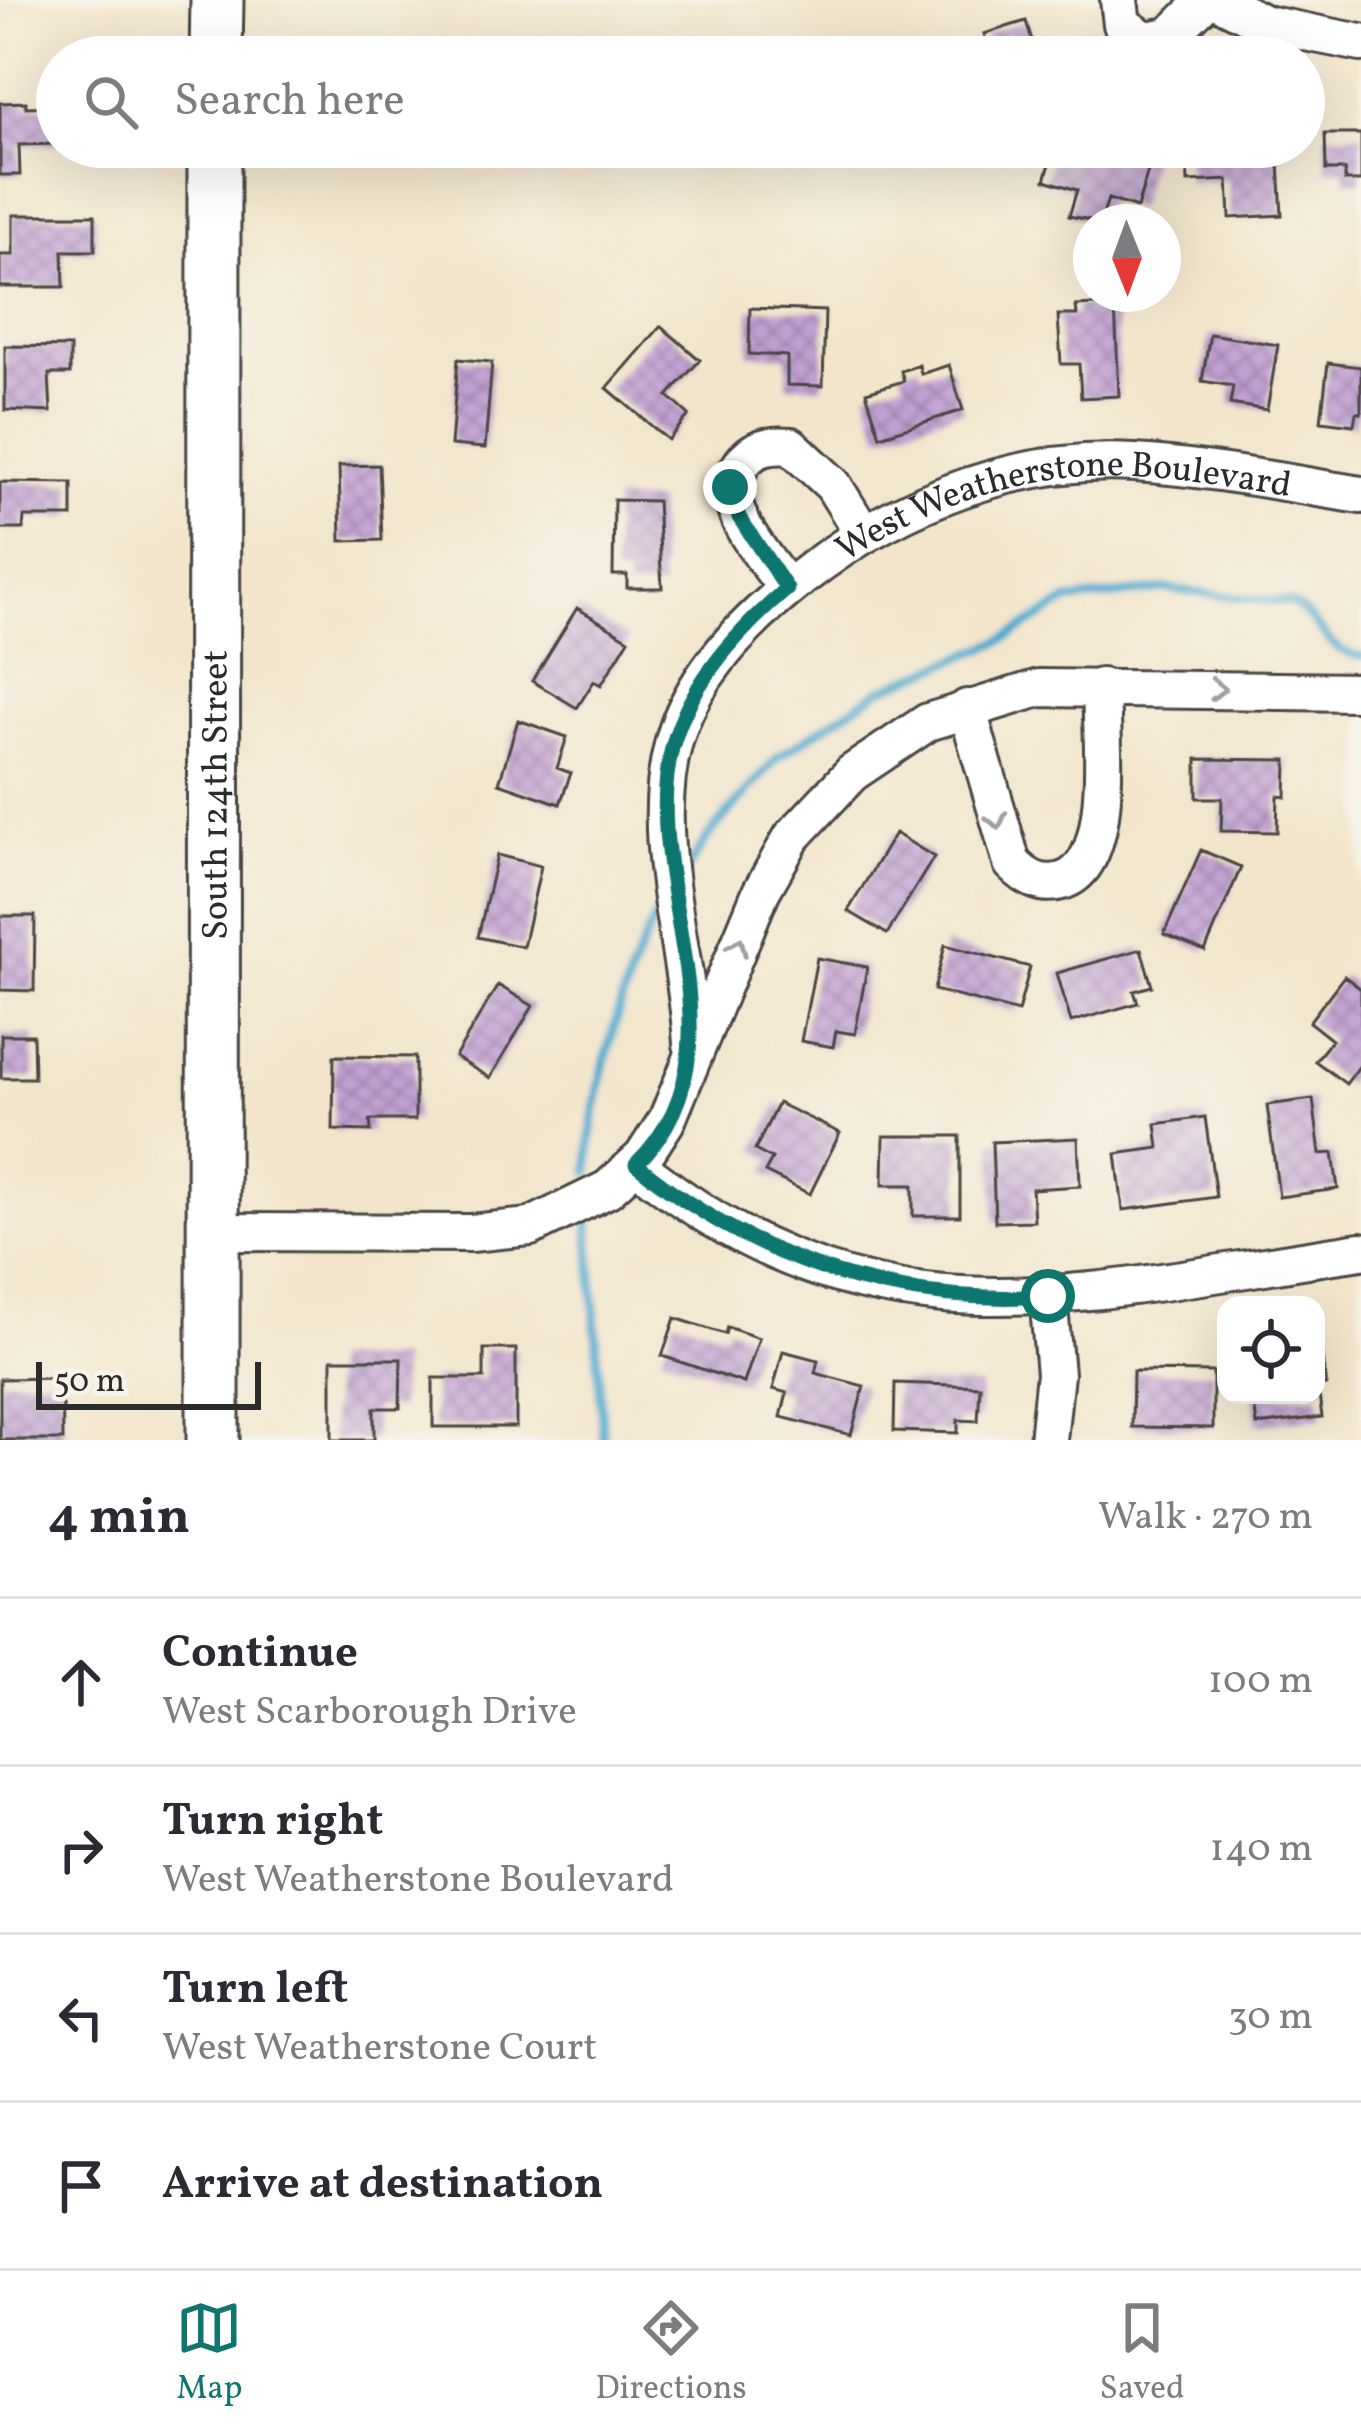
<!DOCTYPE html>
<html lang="en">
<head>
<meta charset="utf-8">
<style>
  :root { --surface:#fff; --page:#f2f2f3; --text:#2b2b33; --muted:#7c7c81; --line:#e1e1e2; --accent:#0f766e }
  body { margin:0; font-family:Vollkorn,serif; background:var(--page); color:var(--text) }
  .controls { position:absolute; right:36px; bottom:36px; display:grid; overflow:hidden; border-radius:24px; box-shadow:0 12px 48px #0002 }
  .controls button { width:108px; height:108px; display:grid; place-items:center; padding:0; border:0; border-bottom:3px solid var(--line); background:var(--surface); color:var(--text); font:60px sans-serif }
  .compass { position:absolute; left:1073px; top:204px; width:108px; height:108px; border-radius:50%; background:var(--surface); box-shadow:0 12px 48px #0002; rotate:179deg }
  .scale { position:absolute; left:36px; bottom:30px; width:225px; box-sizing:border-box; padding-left:12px; border:6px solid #2b2b2b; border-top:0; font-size:33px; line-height:42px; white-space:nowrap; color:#2b2b2b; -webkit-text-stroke:9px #f7f3e8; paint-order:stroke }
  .stop { position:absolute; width:36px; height:36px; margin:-27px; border:9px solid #0f766e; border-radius:50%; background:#fff }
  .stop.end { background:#0f766e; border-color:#fff; box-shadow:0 3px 12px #0008 }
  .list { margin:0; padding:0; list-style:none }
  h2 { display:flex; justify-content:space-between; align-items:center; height:156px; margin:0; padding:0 48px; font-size:51px }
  h2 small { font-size:39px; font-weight:400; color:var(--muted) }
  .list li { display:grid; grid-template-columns:78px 1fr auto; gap:36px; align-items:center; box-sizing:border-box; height:168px; padding:0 48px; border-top:3px solid var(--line) }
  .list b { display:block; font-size:45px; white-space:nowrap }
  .list p { margin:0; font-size:39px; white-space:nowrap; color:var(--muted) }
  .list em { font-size:39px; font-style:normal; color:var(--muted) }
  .icon { flex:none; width:66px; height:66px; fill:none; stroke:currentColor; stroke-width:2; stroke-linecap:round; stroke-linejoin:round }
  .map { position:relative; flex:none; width:1361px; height:1440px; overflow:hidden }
  .search { position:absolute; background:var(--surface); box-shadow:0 12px 48px #0002; left:36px; right:36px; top:36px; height:132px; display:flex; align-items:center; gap:30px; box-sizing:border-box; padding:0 42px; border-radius:66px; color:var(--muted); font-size:45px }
  .sheet { height:828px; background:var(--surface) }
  nav { display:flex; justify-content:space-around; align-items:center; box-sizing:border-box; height:168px; border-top:3px solid var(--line); background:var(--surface); font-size:33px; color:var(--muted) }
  nav a { display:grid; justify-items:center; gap:6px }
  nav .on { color:var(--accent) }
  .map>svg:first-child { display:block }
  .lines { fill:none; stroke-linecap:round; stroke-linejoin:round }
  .stream { stroke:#53aad0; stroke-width:9 }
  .building { fill:url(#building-cross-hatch) }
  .street-casing { stroke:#494743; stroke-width:42 }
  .secondary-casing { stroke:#494743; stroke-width:57 }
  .street { stroke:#fff; stroke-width:36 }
  .secondary { stroke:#fff; stroke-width:51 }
  .oneway { stroke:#a0a0a0 }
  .route { stroke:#0f766e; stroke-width:15 }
  .labels { text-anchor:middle; stroke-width:9; stroke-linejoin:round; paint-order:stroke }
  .street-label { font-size:36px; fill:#2b2b2b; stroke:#f7f3e8 }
</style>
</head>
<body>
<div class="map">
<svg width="1361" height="1440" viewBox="0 0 1361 1440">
  <defs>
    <pattern id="building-cross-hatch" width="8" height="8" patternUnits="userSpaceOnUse" patternTransform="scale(3)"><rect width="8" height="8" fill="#c1a1d3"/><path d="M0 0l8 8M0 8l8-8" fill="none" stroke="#9d83ab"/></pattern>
  </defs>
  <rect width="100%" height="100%" fill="#f7f3e8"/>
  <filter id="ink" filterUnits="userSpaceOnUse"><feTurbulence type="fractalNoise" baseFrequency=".00833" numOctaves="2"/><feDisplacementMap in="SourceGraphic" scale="24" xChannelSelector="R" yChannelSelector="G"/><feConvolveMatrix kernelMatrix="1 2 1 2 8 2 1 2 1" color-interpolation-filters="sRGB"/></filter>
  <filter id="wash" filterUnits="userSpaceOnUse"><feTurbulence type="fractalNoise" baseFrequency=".004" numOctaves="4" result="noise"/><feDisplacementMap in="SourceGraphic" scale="48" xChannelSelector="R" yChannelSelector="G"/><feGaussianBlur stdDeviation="2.7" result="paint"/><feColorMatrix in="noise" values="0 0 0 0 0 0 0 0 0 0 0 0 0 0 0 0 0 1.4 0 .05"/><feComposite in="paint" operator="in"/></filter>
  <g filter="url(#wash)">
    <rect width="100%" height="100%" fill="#f2e5cc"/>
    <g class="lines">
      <path class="stream" d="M 685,872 L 710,834 L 778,757 L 880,690 L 1001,641 L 1068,601 L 1165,589 L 1290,603 C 1320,617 1325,653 1361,656
        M 589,1172 C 588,1107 626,961 662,907
        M 589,1224 L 603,1440"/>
    </g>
    <g id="blocks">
      <path class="building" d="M 1026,21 L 1037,57 L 991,57 L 984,34 Z
        M 26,102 L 26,107 L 57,106 L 57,144 L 19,145 L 20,175 L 0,175 L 0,103 Z
        M 1325,134 L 1361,134 L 1361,181 L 1345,181 L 1345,170 L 1326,170 Z
        M 1055,147 L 1084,147 L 1115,156 L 1117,147 L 1155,147 L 1137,208 L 1108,199 L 1101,222 L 1069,216 L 1077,190 L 1045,180 Z
        M 1186,147 L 1278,147 L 1282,215 L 1230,218 L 1228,180 L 1188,182 Z
        M 13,215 L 95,215 L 95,251 L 63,251 L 64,287 L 0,287 L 0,255 L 13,255 Z
        M 1115,304 L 1119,396 L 1081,398 L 1079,364 L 1061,364 L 1058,315 L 1077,315 L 1076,306 Z
        M 750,308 L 825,311 L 823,386 L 787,385 L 787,356 L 749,354 Z
        M 661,326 L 700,360 L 668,396 L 689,415 L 668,440 L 607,388 Z
        M 1210,334 L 1278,345 L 1267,410 L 1230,404 L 1233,386 L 1202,381 Z
        M 5,346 L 70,347 L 70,374 L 49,374 L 51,412 L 5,410 Z
        M 458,359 L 492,362 L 485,448 L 451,445 Z
        M 1328,363 L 1361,367 L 1361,413 L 1356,413 L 1354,425 L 1321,421 Z
        M 919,365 L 921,374 L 949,365 L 963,410 L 880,436 L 866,392 L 904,381 L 901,371 Z
        M 379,465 L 382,540 L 341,541 L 339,466 Z
        M 0,482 L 72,483 L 72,517 L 24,517 L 23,529 L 0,529 Z
        M 614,500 L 657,501 L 662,588 L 627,588 L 627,575 L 613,575 Z
        M 577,608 L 629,639 L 601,685 L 594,681 L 577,708 L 532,681 Z
        M 518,720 L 567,737 L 557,768 L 571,773 L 560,804 L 499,783 Z
        M 1197,759 L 1287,760 L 1286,797 L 1278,796 L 1277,832 L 1221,831 L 1222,798 L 1197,798 Z
        M 895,833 L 934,857 L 887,934 L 848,911 Z
        M 1201,850 L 1241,867 L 1205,951 L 1164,934 Z
        M 497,855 L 541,866 L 523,947 L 478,937 Z
        M 0,916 L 35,916 L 34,991 L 0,990 Z
        M 945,945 L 1030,967 L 1018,1012 L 934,990 Z
        M 1141,949 L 1152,986 L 1134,991 L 1138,1003 L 1071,1022 L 1057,973 Z
        M 817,958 L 867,967 L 855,1034 L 836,1031 L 833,1047 L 801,1041 Z
        M 1344,976 L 1361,989 L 1361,1064 L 1346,1084 L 1315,1061 L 1332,1040 L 1309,1022 Z
        M 498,985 L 533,1006 L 490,1078 L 455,1057 Z
        M 1,1035 L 33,1035 L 34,1078 L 1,1078 Z
        M 334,1056 L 415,1057 L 415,1120 L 370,1120 L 371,1131 L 333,1130 Z
        M 1313,1099 L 1320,1154 L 1333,1153 L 1338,1189 L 1279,1197 L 1267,1105 Z
        M 778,1103 L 840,1133 L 810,1194 L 765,1172 L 772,1159 L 755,1150 Z
        M 1205,1117 L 1216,1197 L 1123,1210 L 1116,1154 L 1159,1148 L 1156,1124 Z
        M 884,1136 L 960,1136 L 960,1216 L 913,1216 L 913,1185 L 883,1185 Z
        M 1078,1138 L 1080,1186 L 1032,1189 L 1034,1221 L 995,1222 L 992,1142 Z
        M 675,1318 L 725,1334 L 727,1327 L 759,1338 L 744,1383 L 662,1356 Z
        M 1321,1348 L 1326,1385 L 1316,1386 L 1316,1349 Z
        M 484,1349 L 516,1349 L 516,1427 L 433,1427 L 433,1378 L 484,1378 Z
        M 783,1351 L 818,1360 L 815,1373 L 864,1386 L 851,1435 L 781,1417 L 787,1393 L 773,1389 Z
        M 332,1359 L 401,1359 L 400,1408 L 374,1408 L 374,1440 L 332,1440 Z
        M 1133,1371 L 1213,1372 L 1213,1428 L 1132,1427 Z
        M 62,1378 L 63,1440 L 0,1440 L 0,1379 Z
        M 895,1383 L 980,1386 L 978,1421 L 958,1420 L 958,1433 L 894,1431 Z
        M 1253,1395 L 1319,1395 L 1322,1417 L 1257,1425 Z"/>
    </g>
  </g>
  <g filter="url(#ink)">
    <use href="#blocks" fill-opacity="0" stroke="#494743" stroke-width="3"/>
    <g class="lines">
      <g class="street-casing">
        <g id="street">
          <path d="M 1119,0 L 1122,24 L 1145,40 L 1170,36 L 1206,0"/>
          <path d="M 1218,0 L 1265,24 L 1361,43"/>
          <path d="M 787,589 C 765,556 712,504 741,465 C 753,447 770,444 791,446 L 833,485 L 862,532"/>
          <path d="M 967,708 L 1012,863 C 1026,878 1041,887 1062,881 C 1117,865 1101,733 1101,687"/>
          <path id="s1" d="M 692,1044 C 687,948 648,840 673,745 C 688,684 737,631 784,592 C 879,511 1007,455 1135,463 C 1211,468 1286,483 1361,495"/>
          <path d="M 636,1164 C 877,1360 1082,1291 1361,1251"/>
          <path d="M 216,1232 L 471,1233 L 530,1227 L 608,1189 L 643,1157 L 667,1120 L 761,892 L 792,837 L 852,773 L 928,722 L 1039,688 L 1361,692"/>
          <path d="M 1048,1296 L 1055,1374 L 1048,1440"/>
        </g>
      </g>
      <g class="secondary-casing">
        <g id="secondary">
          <path d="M 216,57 L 217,0"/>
          <path id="s2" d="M 213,1440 L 214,147"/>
        </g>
      </g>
      <use href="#street" class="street"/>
      <use href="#secondary" class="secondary"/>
    </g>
    <defs><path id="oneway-chevron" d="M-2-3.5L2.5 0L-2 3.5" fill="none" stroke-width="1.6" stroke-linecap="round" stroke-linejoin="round" transform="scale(3)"/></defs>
    <g class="oneway">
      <use href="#oneway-chevron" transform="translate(1218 689) rotate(1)"/>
      <use href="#oneway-chevron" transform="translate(997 821) rotate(76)"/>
      <use href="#oneway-chevron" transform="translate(738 946) rotate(-67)"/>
    </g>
  </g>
  <g class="lines" filter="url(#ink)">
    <path class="route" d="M 730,487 L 739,517 L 787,589 C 740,629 692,680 674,741 C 633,878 756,1048 636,1164 C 756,1262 893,1306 1048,1296"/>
  </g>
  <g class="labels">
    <g class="street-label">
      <text dy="13" stroke="none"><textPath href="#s1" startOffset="798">West Weatherstone Boulevard</textPath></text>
      <text dy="13" stroke="none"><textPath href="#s2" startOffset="645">South 124th Street</textPath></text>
    </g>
  </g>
</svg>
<div class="controls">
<button><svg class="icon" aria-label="locate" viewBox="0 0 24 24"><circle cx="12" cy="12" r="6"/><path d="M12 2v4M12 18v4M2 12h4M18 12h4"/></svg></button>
</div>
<svg class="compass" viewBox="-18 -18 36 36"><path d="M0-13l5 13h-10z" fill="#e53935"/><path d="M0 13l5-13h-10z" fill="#7c7c81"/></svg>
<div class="scale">50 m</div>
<div class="stop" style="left:1048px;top:1296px"></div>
<div class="stop end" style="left:730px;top:487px"></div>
<div class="search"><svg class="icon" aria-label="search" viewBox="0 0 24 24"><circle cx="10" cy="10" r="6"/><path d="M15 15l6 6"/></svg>Search here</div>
</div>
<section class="sheet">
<h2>4 min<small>Walk · 270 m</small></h2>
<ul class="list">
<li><svg class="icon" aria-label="ahead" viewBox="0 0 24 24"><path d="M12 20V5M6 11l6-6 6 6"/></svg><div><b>Continue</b><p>West Scarborough Drive</p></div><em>100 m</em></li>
<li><svg class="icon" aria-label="right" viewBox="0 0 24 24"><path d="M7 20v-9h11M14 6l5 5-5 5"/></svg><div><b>Turn right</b><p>West Weatherstone Boulevard</p></div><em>140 m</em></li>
<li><svg class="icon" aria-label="left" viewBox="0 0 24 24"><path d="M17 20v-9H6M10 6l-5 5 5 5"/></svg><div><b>Turn left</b><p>West Weatherstone Court</p></div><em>30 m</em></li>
<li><svg class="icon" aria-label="arrive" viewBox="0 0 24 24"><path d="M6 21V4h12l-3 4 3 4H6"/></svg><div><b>Arrive at destination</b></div></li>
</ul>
</section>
<nav>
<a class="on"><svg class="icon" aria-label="map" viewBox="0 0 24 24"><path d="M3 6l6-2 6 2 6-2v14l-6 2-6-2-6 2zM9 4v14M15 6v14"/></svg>Map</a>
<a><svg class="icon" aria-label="directions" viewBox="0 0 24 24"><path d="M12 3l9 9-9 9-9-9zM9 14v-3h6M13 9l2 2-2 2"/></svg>Directions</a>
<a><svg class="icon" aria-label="saved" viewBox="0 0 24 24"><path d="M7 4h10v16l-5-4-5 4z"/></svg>Saved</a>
</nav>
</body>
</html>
